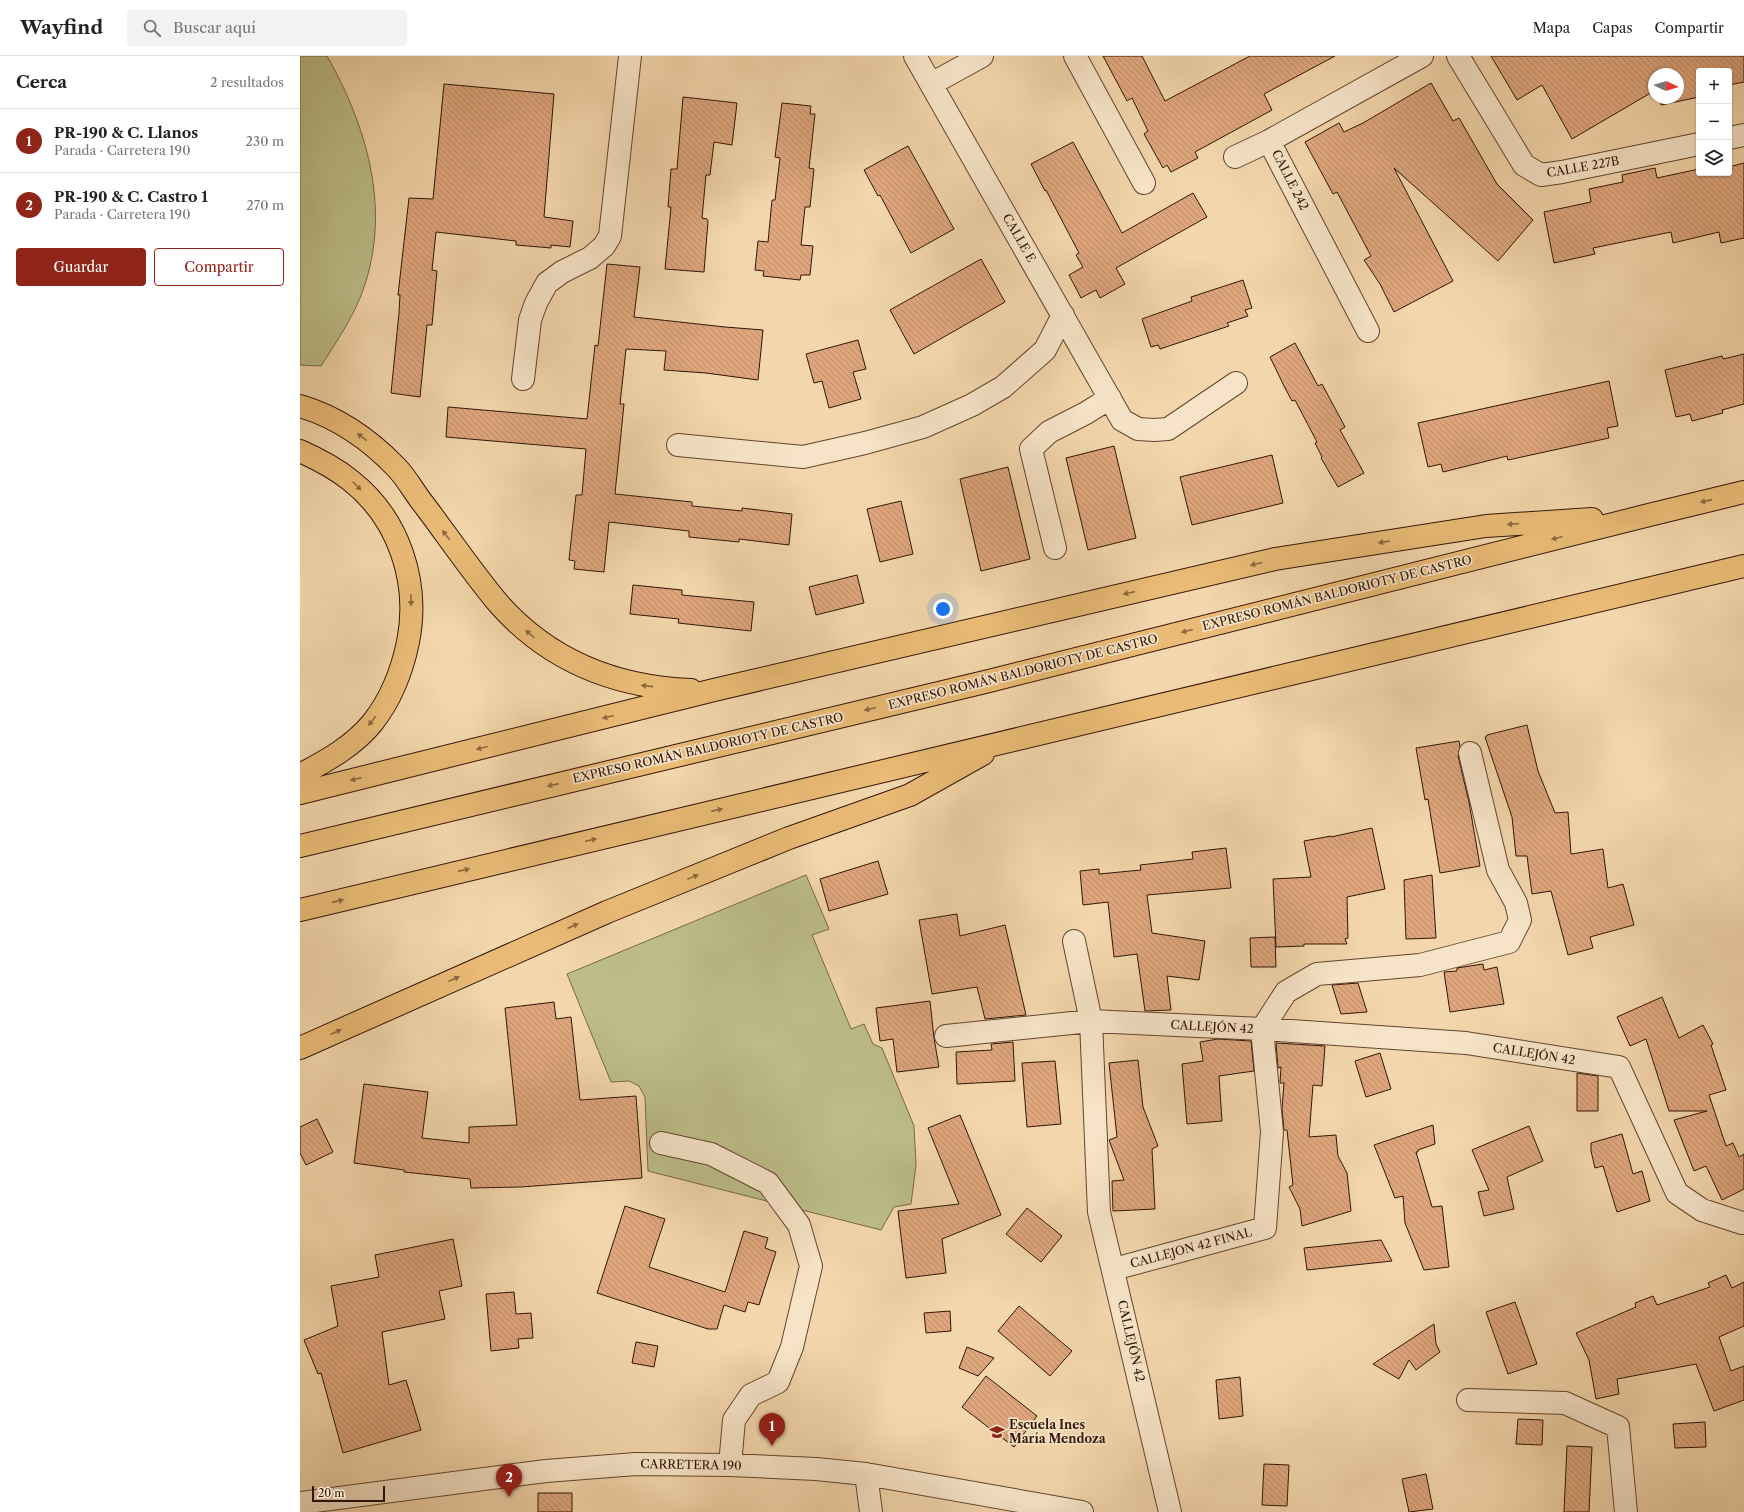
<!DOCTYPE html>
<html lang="es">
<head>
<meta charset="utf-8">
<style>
  :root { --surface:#fff; --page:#f2f2f2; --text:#222; --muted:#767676; --line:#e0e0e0; --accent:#8f2418 }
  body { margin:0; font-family:"Libre Caslon Text",serif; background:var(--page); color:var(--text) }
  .controls { position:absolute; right:12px; top:12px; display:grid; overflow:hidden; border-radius:4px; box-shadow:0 1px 3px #0004 }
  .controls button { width:36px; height:36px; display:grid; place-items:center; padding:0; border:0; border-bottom:1px solid var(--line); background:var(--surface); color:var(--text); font:20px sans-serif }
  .compass { position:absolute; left:1348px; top:12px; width:36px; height:36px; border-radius:50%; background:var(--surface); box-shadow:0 1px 3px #0004; rotate:94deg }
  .scale { position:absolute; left:12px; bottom:10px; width:73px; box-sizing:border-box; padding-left:4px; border:2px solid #321505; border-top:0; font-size:11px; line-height:14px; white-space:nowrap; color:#321505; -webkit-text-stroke:3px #f7e4c8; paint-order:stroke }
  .you { position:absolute; left:643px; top:553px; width:14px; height:14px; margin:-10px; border:3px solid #fff; border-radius:50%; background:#1a73e8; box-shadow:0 0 0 6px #1a73e833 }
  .badge { display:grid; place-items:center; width:26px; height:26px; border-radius:50%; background:var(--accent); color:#fff; font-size:13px; font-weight:700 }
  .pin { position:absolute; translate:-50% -33px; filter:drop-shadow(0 1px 2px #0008) }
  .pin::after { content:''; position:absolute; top:21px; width:14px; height:12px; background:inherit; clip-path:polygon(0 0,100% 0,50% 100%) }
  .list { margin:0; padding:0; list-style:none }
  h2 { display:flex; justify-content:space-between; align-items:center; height:52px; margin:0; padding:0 16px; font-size:17px }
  h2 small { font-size:13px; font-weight:400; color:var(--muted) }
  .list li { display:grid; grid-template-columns:26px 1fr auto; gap:12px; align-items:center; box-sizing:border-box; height:64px; padding:0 16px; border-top:1px solid var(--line) }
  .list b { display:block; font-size:15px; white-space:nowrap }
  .list p { margin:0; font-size:13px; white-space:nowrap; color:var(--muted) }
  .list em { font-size:13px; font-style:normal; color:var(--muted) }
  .actions { display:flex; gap:8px; padding:12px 16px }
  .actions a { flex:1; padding:9px 0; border:1px solid var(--accent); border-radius:4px; text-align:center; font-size:14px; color:var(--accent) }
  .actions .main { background:var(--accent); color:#fff }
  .icon { flex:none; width:22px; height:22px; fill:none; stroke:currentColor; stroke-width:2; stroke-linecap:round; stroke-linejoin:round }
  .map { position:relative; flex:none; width:1444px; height:1456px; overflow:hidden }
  header { display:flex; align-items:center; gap:24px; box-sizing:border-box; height:56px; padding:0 20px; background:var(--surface); border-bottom:1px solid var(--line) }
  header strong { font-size:19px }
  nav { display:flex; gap:22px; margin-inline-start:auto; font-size:14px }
  .search { width:280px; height:36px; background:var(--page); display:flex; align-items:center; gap:10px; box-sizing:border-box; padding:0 14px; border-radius:4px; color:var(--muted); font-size:15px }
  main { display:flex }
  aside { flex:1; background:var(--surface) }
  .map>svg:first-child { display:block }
  .grass { fill:#bcbd88; stroke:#776946 }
  .building { fill:url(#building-back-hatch); stroke:#321505 }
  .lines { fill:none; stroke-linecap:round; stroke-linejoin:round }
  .minor-casing { stroke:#62452e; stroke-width:24 }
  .highway-casing { stroke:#321505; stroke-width:24 }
  .minor { stroke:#f7e4c8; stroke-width:22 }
  .highway { stroke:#eabb76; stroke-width:22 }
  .oneway { fill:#8e683e }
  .labels { text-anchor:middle; stroke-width:3.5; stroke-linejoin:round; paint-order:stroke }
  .street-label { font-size:12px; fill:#321505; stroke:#f7e4c8 }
  .poi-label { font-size:12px; font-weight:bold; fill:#321505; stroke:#f7e4c8; text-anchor:start }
</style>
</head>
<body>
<header>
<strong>Wayfind</strong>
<div class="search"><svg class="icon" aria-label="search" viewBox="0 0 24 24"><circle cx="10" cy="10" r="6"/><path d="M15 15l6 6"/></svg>Buscar aquí</div>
<nav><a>Mapa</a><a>Capas</a><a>Compartir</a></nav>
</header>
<main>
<aside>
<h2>Cerca<small>2 resultados</small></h2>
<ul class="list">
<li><span class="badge">1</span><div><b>PR-190 &amp; C. Llanos</b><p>Parada · Carretera 190</p></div><em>230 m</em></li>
<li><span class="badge">2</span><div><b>PR-190 &amp; C. Castro 1</b><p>Parada · Carretera 190</p></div><em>270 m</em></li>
</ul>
<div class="actions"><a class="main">Guardar</a><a>Compartir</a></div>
</aside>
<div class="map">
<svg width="1444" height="1456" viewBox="0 0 1444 1456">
  <defs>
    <pattern id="building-back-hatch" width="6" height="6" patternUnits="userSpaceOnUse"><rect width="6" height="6" fill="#dea67d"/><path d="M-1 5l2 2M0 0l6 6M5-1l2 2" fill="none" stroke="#bf8e6b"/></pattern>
  </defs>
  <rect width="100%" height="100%" fill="#f3d6ab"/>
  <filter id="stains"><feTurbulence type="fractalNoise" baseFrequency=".005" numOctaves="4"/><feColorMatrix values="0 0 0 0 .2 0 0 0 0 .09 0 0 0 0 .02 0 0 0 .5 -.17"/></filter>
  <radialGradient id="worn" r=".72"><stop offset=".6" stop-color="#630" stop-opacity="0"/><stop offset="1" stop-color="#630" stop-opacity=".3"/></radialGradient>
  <path class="grass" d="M 0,0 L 27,0 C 69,74 93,160 60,242 C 50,266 35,288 21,310 L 0,309 Z
    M 506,819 L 529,873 L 512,879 L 551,973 L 564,968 L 573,988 L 582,992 L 614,1070 L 616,1109 L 611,1148 L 594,1151 L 581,1174 L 348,1115 L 345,1041 L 339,1030 L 329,1025 L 311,1026 L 267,918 Z"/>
  <path class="building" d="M 803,0 L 842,0 L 865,45 L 950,0 L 1035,0 L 964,38 L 972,54 L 895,96 L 898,102 L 871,116 L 867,109 L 863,112 L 844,78 L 848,75 L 832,42 L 827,45 Z
    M 1191,0 L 1444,0 L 1444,26 L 1429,29 L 1429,15 L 1399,15 L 1399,41 L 1361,49 L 1360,42 L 1378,42 L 1378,18 L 1354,18 L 1354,35 L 1272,83 L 1242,29 L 1217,44 Z
    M 1131,27 L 1153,65 L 1159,62 L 1197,128 L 1233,164 L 1198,205 L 1094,112 L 1153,225 L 1094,256 L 1080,228 L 1064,204 L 1071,200 L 1037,136 L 1033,138 L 1005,86 L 1039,67 L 1044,76 L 1063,67 Z
    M 144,28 L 254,38 L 244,161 L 273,165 L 270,191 L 251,189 L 251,192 L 216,189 L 216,185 L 136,176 L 132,214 L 137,215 L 132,269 L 127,269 L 120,341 L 91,337 L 99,257 L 100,239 L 98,239 L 109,142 L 133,143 Z
    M 383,41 L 437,47 L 432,89 L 414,86 L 410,119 L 406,119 L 402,162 L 407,163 L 408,165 L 404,216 L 365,213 L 371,151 L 368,151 L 371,113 L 377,113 Z
    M 482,47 L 511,50 L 510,58 L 515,58 L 509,112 L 514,113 L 510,151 L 505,151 L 501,189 L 513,190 L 510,219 L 501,219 L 500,224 L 463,220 L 464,215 L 455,214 L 458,185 L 468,186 L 472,144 L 475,144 L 480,102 L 475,101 Z
    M 773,86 L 822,177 L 893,137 L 907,161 L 816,212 L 825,228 L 800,242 L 796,234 L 781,242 L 769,219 L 783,211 L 776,199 L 779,197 L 746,134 L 745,135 L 731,108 Z
    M 608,90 L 654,173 L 611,197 L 580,139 L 578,140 L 564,114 Z
    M 1444,107 L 1444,182 L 1421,187 L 1419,176 L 1373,187 L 1371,176 L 1293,192 L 1295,198 L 1254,207 L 1244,156 L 1291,146 L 1289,133 L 1323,126 L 1322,119 L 1355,112 L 1357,122 L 1399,113 L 1400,117 L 1429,117 L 1429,111 Z
    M 681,203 L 705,246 L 614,298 L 590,254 Z
    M 307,208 L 340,211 L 334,261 L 425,271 L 463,274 L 458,324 L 406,317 L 364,314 L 366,295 L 326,293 L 320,348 L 324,348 L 315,438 L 392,446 L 392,450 L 442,455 L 442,452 L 492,458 L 489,489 L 439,483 L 439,486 L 389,481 L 389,475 L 309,466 L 304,516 L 274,513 L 275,505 L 269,504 L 276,439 L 282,439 L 286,393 L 146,381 L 148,351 L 287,363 L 295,289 L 298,290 Z
    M 943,224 L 952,252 L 945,254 L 948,260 L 927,267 L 929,270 L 860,293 L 858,289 L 851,291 L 842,263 L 892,245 L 891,241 Z
    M 558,284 L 566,313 L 553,316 L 561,343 L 529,352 L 522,325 L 514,327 L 506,298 Z
    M 995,287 L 1018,330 L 1022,328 L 1045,371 L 1040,374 L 1064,417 L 1038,431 L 1021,402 L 1022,401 L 1015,387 L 1017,386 L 995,344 L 992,345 L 985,332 L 970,301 Z
    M 1444,298 L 1444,348 L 1422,354 L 1423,357 L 1392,365 L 1390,358 L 1376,361 L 1365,314 L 1422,300 L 1423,303 Z
    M 1309,325 L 1318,370 L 1307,372 L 1309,382 L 1208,404 L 1207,400 L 1143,416 L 1141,408 L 1128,411 L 1118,367 Z
    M 814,390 L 836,482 L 788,494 L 766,402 Z
    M 972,399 L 983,447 L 892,469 L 880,421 Z
    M 708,411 L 730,503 L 681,515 L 660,423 Z
    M 601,445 L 613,498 L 580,506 L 567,453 Z
    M 557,519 L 564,547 L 516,559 L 509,531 Z
    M 333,529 L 382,534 L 382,539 L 454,546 L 451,575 L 378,567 L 379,563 L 330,558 Z
    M 1227,669 L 1238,715 L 1255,757 L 1268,756 L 1271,798 L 1303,793 L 1308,832 L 1323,828 L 1334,869 L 1290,881 L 1293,892 L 1268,899 L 1251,835 L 1232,838 L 1227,800 L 1216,800 L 1212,761 L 1185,681 L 1187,680 L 1187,679 Z
    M 1159,685 L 1160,691 L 1158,700 L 1169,746 L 1180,810 L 1140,817 L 1128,743 L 1125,744 L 1116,692 Z
    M 1072,772 L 1085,833 L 1047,841 L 1048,882 L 1045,883 L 1047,888 L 1004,888 L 1004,890 L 976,891 L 973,823 L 1011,821 L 1004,785 L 1031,780 L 1031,781 Z
    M 926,792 L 931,832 L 847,839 L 852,877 L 905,885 L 899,924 L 867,920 L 871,954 L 845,955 L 837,898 L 814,901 L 808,846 L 783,849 L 780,815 L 799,813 L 799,818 L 841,814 L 840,809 L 893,803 L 892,796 Z
    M 578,805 L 588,838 L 529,855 L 520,823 Z
    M 1132,819 L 1136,882 L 1106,883 L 1104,824 Z
    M 657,858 L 660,880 L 705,869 L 726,959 L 685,963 L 677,931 L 632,938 L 619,864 Z
    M 975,881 L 976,911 L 951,911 L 950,882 Z
    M 1183,908 L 1184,914 L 1197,911 L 1204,948 L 1150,956 L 1144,916 L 1157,915 L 1157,912 Z
    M 1058,927 L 1067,956 L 1041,958 L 1032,929 Z
    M 1362,941 L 1379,982 L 1403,969 L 1413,988 L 1411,989 L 1426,1034 L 1409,1039 L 1426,1090 L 1433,1087 L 1439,1101 L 1444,1098 L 1444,1133 L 1422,1144 L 1406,1110 L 1394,1115 L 1374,1064 L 1407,1055 L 1369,1055 L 1346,983 L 1330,990 L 1317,961 Z
    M 630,945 L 634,982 L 639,1011 L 597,1016 L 593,983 L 580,985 L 576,952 Z
    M 254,946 L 256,963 L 271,961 L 280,1044 L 336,1040 L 342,1122 L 221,1131 L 171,1132 L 170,1123 L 104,1116 L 104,1114 L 54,1107 L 64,1028 L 128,1036 L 122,1082 L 169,1087 L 169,1071 L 217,1069 L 205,952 Z
    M 918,983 L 951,985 L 954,1015 L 919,1020 L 922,1065 L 887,1068 L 882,1008 L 903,1005 L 900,986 Z
    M 713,986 L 715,1025 L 657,1028 L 656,996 L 692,994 L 691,988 Z
    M 976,987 L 1025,990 L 1022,1030 L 1013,1029 L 1009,1081 L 1036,1079 L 1038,1100 L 1047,1117 L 1051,1155 L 1002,1170 L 1000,1153 L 989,1131 L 993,1129 L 987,1074 L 984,1074 L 982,1053 L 984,1027 L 980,1027 L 981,1011 L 978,1012 Z
    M 1080,997 L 1091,1033 L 1066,1041 L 1055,1005 Z
    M 838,1004 L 843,1051 L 858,1090 L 852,1093 L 855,1153 L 813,1155 L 812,1125 L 824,1124 L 809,1084 L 817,1081 L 809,1007 Z
    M 755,1005 L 761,1068 L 727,1071 L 722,1007 Z
    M 1277,1017 L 1298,1020 L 1298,1055 L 1277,1055 Z
    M 660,1059 L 701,1159 L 642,1183 L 646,1217 L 606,1222 L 598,1155 L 659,1148 L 628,1072 Z
    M 17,1063 L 33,1096 L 6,1109 L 0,1097 L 0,1071 Z
    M 1133,1069 L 1135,1088 L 1118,1094 L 1118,1096 L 1116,1096 L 1132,1151 L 1142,1150 L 1149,1211 L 1124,1214 L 1105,1167 L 1103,1140 L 1095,1142 L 1074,1089 Z
    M 1229,1070 L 1243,1105 L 1207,1121 L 1214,1153 L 1184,1160 L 1178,1136 L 1189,1134 L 1172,1094 Z
    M 1322,1078 L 1333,1118 L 1342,1115 L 1350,1145 L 1317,1156 L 1303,1110 L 1295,1112 L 1291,1095 L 1291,1087 Z
    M 325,1150 L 365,1163 L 349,1211 L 425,1236 L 444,1175 L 468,1182 L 465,1192 L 476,1196 L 459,1249 L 448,1246 L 445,1256 L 424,1249 L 417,1273 L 408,1273 L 297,1237 Z
    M 727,1152 L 762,1180 L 741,1206 L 706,1178 Z
    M 153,1183 L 162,1230 L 139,1235 L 145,1263 L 82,1276 L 89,1329 L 106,1324 L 121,1374 L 43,1397 L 21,1317 L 18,1318 L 4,1284 L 38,1270 L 31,1230 L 79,1221 L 75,1199 Z
    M 1081,1184 L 1092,1205 L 1007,1214 L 1004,1192 Z
    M 1426,1219 L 1432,1232 L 1444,1226 L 1444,1270 L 1419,1281 L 1431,1315 L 1444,1310 L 1444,1344 L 1414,1355 L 1396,1308 L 1317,1323 L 1319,1338 L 1296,1343 L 1289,1304 L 1276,1277 L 1336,1251 L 1335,1247 L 1353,1240 L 1357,1249 L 1410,1231 L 1408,1227 Z
    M 214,1236 L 216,1258 L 231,1257 L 233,1282 L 218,1283 L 219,1292 L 191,1295 L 186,1238 Z
    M 1215,1246 L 1237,1308 L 1208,1318 L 1186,1256 Z
    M 719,1250 L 772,1295 L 750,1320 L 698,1275 Z
    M 650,1255 L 651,1275 L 626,1277 L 624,1257 Z
    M 1134,1268 L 1136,1288 L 1140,1296 L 1116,1314 L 1109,1304 L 1099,1323 L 1073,1308 Z
    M 336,1286 L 358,1290 L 354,1311 L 332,1307 Z
    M 667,1291 L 694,1302 L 678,1320 L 659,1312 Z
    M 686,1320 L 737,1360 L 714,1391 L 662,1351 Z
    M 940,1321 L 943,1360 L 919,1363 L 916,1324 Z
    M 1218,1363 L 1243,1364 L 1242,1389 L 1216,1388 Z
    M 1405,1366 L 1406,1391 L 1375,1392 L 1373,1368 Z
    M 1267,1390 L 1292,1391 L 1289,1456 L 1264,1456 Z
    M 964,1408 L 989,1409 L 987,1450 L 962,1449 Z
    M 1126,1418 L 1133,1453 L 1109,1456 L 1102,1423 Z
    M 238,1437 L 272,1437 L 272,1456 L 238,1456 Z"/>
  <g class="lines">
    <g class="minor-casing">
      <path id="minor" d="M 615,0 L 822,364 L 838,373 L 854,374 L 868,373 L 936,327
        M 775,0 L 844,127
        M 1158,0 L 1224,109 L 1241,119 L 1262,116 L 1399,88
        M 631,28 L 682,0
        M 1429,82 L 1444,79
        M 969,85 L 1068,275
        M 935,101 L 969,85 L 1122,0
        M 223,323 L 230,264 L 236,247 L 247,227 L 262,216 L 290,202 L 304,190 L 310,180 L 330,0
        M 378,389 L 503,401 L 565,387 L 623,371 L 672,349 L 703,331 L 745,294 L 763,259
        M 755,492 L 731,393 L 749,376 L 786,357 L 810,342
        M 774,885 L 791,965 L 799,1156 L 870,1456
        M 646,980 L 791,965 L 962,973 L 1166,987 L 1319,1011 L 1377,1137 L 1402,1154 L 1442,1167
        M 361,1087 L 411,1098 L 468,1127 L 499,1169 L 511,1210 L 492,1291 L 478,1326 L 451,1339 L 434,1364 L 430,1409
        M 814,1213 L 965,1172 L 972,1076 L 962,973 L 986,936 L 1017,918 L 1120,909 L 1209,886 L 1220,864 L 1216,847 L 1198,814 L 1170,697
        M 1168,1344 L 1265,1347 L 1318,1371 L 1326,1456
        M 566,1418 L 571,1456
        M 0,1447 L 246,1415 L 336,1408 L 430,1409 L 516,1413 L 566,1418 L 782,1456"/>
    </g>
    <g class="highway-casing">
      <path id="highway" d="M 0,350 C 37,361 69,383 96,411 C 107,422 115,438 125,450 C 149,482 172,516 198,547 C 249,605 314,631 391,634
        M 0,395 C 18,403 35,412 50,424 C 99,462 120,526 108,586 C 102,615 91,643 73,666 C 54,690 26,705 0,719
        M 0,737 L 414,634 L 975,503 L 1186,470 L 1292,463
        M 0,790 L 689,625 L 1349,459 L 1444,436
        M 0,854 L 1444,510
        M 0,992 L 307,856 L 489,782 L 610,739 L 683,698"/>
    </g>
    <use href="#minor" class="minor"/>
    <use href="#highway" class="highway"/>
  </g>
  <defs><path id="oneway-solid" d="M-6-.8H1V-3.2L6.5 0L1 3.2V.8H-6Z"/></defs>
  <g class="oneway">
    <use href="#oneway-solid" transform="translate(62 381) rotate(-142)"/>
    <use href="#oneway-solid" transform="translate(57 430) rotate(45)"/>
    <use href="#oneway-solid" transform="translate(1406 445) rotate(167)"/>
    <use href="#oneway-solid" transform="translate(1213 468) rotate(176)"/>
    <use href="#oneway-solid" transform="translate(146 479) rotate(-127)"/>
    <use href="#oneway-solid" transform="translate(1257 482) rotate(166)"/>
    <use href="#oneway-solid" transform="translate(1084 486) rotate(171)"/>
    <use href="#oneway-solid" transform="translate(956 508) rotate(167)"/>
    <use href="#oneway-solid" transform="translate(829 537) rotate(167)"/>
    <use href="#oneway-solid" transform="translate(111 544) rotate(89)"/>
    <use href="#oneway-solid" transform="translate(887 575) rotate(166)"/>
    <use href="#oneway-solid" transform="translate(230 578) rotate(-140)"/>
    <use href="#oneway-solid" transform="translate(347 630) rotate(-174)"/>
    <use href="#oneway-solid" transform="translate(570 653) rotate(167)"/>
    <use href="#oneway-solid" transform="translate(308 661) rotate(166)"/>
    <use href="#oneway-solid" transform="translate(72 665) rotate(128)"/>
    <use href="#oneway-solid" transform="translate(182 692) rotate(166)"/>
    <use href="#oneway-solid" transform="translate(56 723) rotate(166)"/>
    <use href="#oneway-solid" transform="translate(253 729) rotate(167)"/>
    <use href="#oneway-solid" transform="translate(417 754) rotate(-13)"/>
    <use href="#oneway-solid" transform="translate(291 784) rotate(-13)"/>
    <use href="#oneway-solid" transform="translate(164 814) rotate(-13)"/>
    <use href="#oneway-solid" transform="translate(393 821) rotate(-22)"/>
    <use href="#oneway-solid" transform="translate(38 845) rotate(-13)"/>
    <use href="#oneway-solid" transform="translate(273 870) rotate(-24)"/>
    <use href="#oneway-solid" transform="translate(154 923) rotate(-24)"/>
    <use href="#oneway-solid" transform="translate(36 976) rotate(-24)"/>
  </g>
  <defs>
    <g id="school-bare" transform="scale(1.2)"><path d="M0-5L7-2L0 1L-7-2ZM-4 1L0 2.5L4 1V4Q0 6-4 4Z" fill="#8f2418" stroke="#f7e4c8" stroke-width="2.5" paint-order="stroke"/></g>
  </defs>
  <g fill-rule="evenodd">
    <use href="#school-bare" x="697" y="1376"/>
  </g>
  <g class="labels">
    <g class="street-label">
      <text transform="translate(1283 111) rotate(-10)" y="4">CALLE 227B</text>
      <text transform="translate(990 124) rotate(63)" y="4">CALLE 242</text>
      <text transform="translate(719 182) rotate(60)" y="4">CALLE E</text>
      <text transform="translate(1037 537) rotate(-14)" y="4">EXPRESO ROMÁN BALDORIOTY DE CASTRO</text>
      <text transform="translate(723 616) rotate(-14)" y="4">EXPRESO ROMÁN BALDORIOTY DE CASTRO</text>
      <text transform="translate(408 692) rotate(-13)" y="4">EXPRESO ROMÁN BALDORIOTY DE CASTRO</text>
      <text transform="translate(912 971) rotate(3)" y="4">CALLEJÓN 42</text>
      <text transform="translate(1234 998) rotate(9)" y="4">CALLEJÓN 42</text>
      <text transform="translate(891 1192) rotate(-15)" y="4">CALLEJON 42 FINAL</text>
      <text transform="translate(831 1285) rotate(77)" y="4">CALLEJÓN 42</text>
      <text transform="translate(391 1409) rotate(1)" y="4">CARRETERA 190</text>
    </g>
    <g class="poi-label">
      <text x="709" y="1373">Escuela Ines<tspan x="709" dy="14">María Mendoza</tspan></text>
    </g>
  </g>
  <rect width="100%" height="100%" filter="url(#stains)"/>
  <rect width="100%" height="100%" fill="url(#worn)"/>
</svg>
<div class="controls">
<button>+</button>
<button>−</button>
<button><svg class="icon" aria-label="layers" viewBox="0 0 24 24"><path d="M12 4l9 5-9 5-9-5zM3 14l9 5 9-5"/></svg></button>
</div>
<svg class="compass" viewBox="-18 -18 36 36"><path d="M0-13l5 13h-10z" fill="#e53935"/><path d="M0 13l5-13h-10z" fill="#767676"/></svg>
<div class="scale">20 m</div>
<div class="you"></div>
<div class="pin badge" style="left:472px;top:1390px">1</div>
<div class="pin badge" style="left:209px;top:1441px">2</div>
</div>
</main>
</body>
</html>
